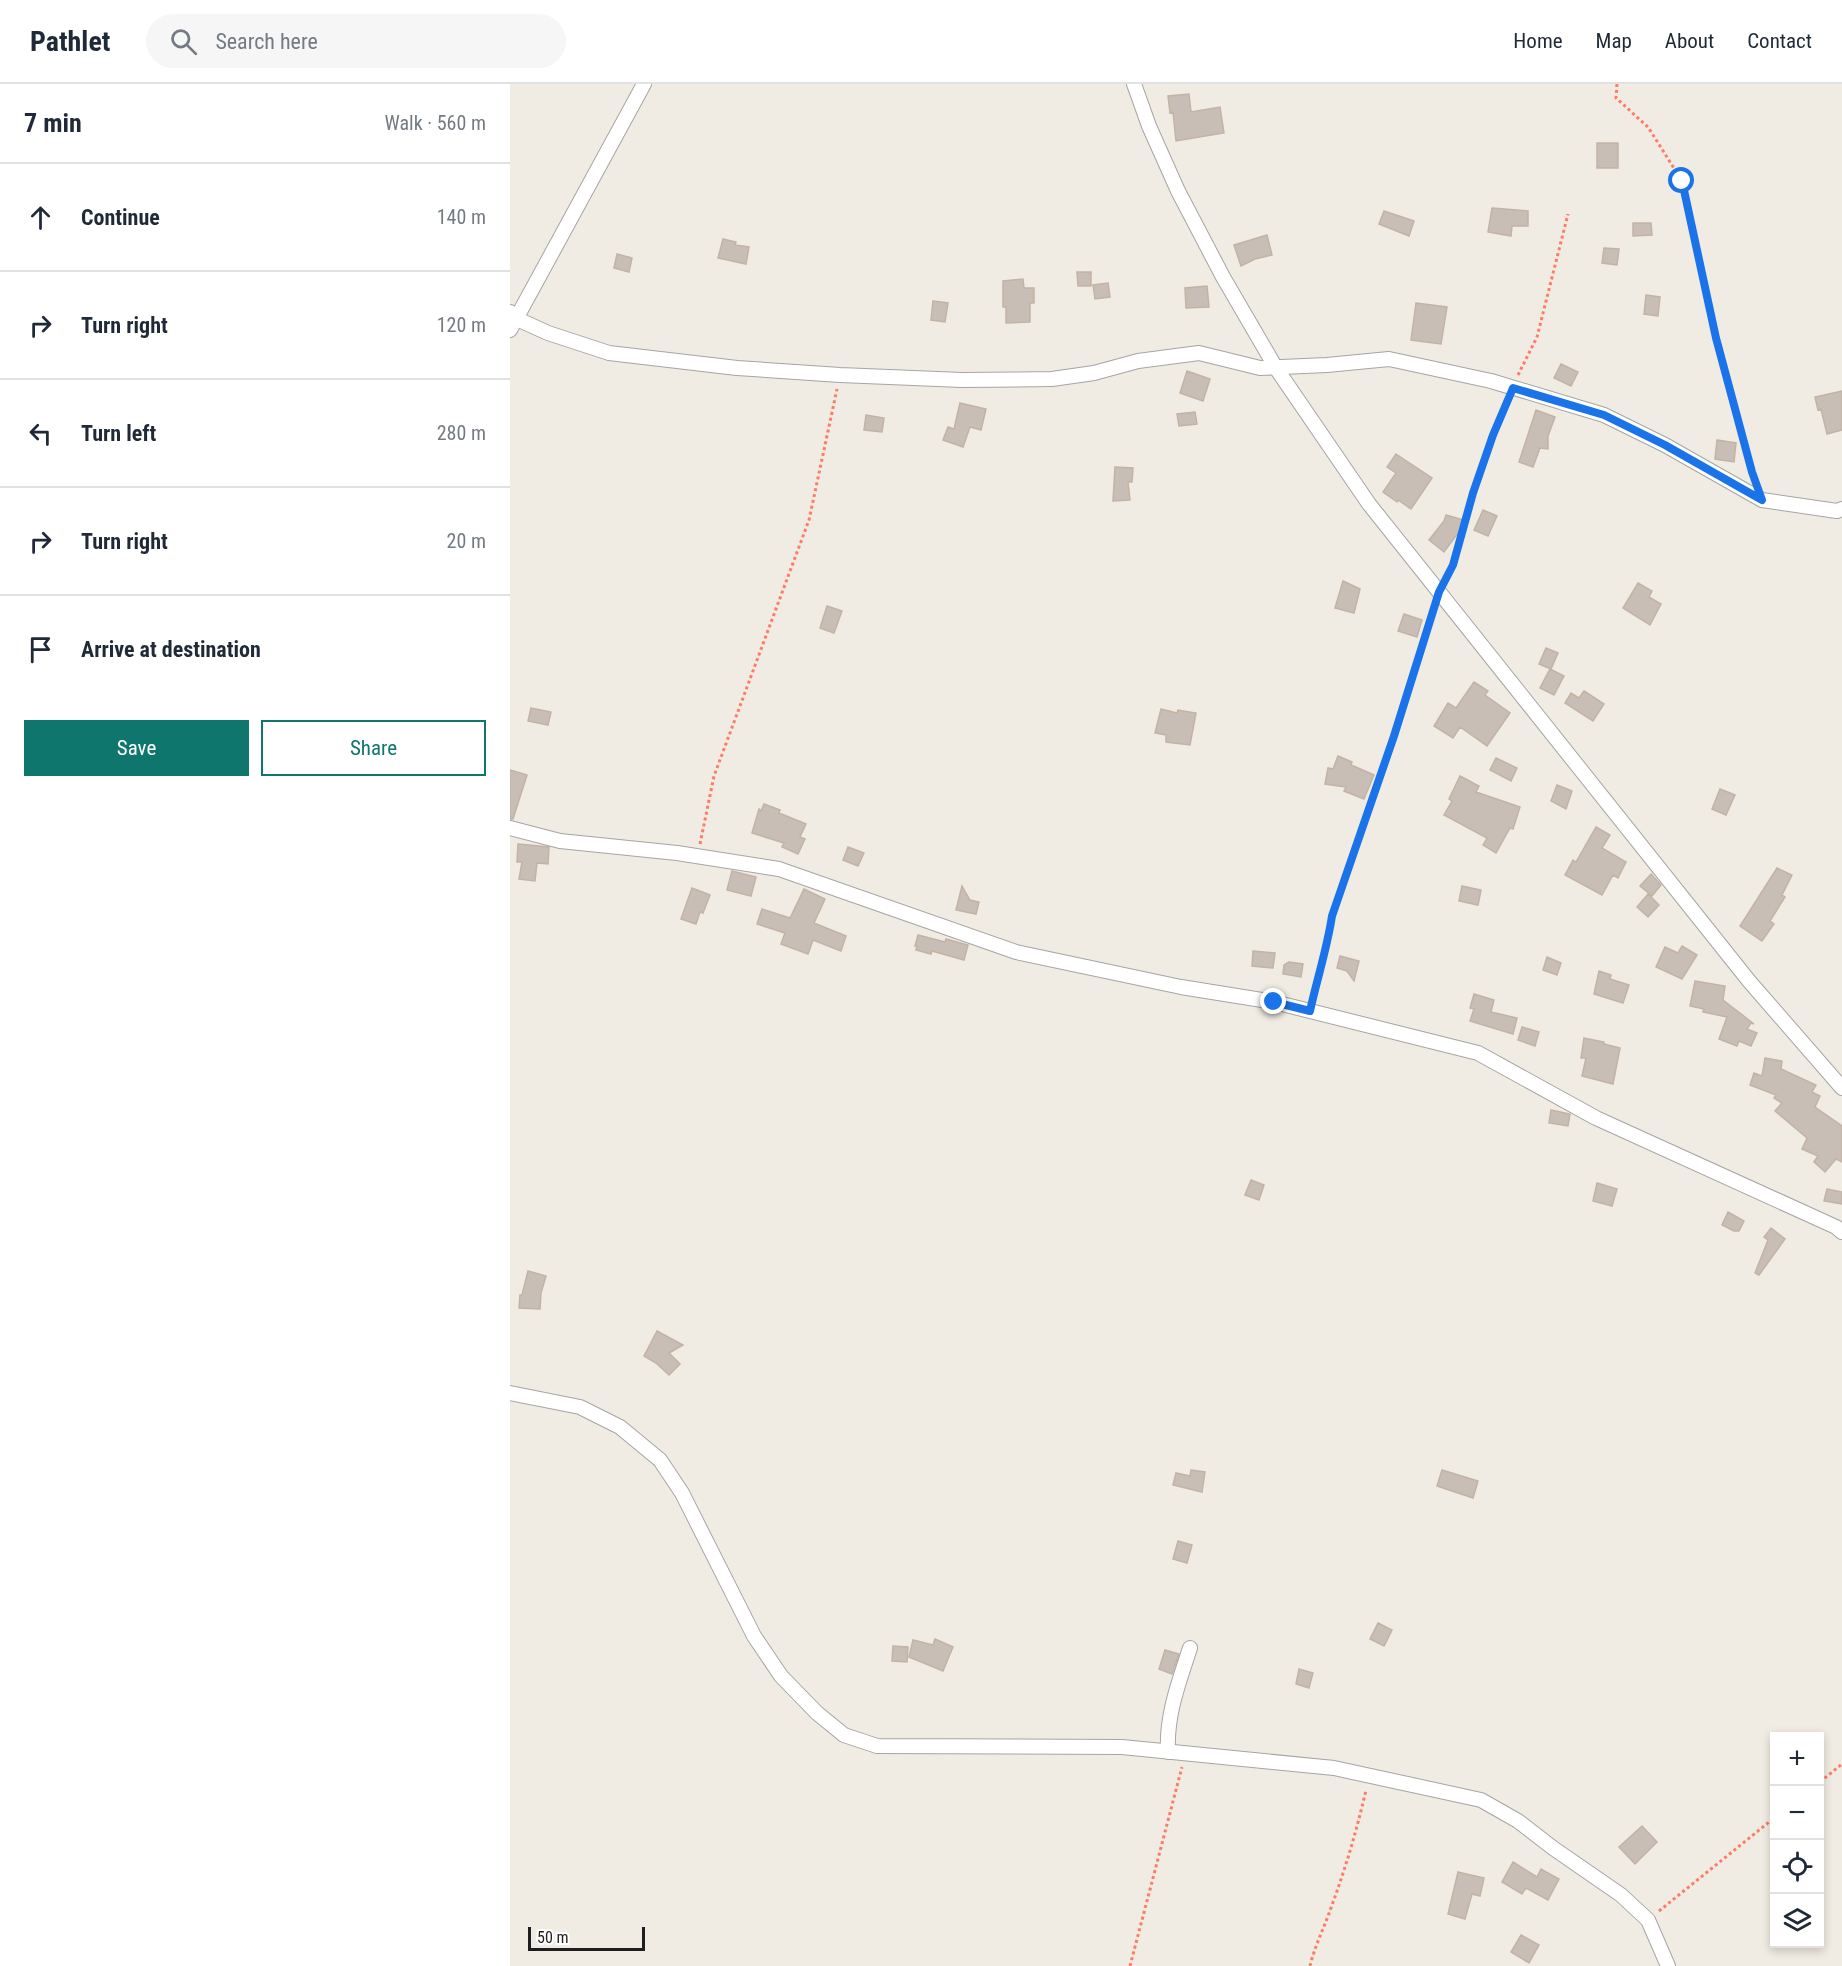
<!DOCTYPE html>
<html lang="en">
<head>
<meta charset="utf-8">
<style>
  :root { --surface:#fff; --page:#f6f6f7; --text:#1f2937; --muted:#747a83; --line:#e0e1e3; --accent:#0f766e }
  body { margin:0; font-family:"Roboto Condensed",sans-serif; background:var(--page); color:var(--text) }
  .controls { position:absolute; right:18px; bottom:18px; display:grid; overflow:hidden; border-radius:0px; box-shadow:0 3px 9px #0003 }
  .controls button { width:54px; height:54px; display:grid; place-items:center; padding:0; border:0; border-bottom:2px solid var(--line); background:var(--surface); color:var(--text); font:30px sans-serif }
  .scale { position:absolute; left:18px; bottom:15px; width:117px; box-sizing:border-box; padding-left:6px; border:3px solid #1e1e1e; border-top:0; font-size:16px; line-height:21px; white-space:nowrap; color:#1e1e1e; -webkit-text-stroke:4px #fff; paint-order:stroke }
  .stop { position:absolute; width:18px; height:18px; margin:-14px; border:4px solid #1a73e8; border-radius:50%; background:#fff }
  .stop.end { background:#1a73e8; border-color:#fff; box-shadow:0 2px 6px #0008 }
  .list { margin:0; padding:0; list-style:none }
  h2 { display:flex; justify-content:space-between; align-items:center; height:78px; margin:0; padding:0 24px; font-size:26px }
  h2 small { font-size:20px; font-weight:400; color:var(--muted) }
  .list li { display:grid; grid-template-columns:39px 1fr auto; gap:18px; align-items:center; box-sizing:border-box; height:108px; padding:0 24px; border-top:2px solid var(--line) }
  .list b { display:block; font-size:22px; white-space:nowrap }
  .list em { font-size:20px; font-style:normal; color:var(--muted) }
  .actions { display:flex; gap:12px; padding:18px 24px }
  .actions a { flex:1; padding:14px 0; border:2px solid var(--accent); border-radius:0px; text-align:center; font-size:21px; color:var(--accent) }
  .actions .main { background:var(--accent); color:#fff }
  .icon { flex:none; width:33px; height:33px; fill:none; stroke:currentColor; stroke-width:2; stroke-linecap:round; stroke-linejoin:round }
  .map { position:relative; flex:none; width:1332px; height:1882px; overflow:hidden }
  header { display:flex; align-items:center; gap:36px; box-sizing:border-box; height:84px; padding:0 30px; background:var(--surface); border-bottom:2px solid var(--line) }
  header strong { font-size:28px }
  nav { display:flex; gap:33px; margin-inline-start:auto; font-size:21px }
  .search { width:420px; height:54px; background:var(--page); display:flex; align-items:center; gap:15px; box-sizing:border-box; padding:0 21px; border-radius:33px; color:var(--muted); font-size:22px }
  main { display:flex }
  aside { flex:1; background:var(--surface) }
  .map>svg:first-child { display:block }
  .building { fill:#c8beb6; stroke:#c3b3a4; stroke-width:1.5 }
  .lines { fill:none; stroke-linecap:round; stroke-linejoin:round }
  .minor-casing { stroke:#a5a5a5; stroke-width:16 }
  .path { stroke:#ff7b65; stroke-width:3; stroke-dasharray:3 3; stroke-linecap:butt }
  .minor { stroke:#fff; stroke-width:14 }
  .route { stroke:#1a73e8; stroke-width:8 }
</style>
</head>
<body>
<header>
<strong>Pathlet</strong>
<div class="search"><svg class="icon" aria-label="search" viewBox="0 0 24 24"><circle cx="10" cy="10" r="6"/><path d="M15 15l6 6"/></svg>Search here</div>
<nav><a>Home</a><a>Map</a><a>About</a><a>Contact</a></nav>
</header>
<main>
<aside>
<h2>7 min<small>Walk · 560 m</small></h2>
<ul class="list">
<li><svg class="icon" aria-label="ahead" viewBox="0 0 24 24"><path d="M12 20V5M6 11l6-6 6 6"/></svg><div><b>Continue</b></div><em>140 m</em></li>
<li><svg class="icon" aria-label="right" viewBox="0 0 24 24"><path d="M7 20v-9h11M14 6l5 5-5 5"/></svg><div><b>Turn right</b></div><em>120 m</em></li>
<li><svg class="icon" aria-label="left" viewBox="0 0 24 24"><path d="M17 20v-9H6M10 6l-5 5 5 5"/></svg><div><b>Turn left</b></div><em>280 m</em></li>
<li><svg class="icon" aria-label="right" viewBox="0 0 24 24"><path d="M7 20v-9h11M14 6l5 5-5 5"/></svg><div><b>Turn right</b></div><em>20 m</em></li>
<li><svg class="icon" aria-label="arrive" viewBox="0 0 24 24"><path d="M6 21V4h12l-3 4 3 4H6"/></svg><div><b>Arrive at destination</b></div></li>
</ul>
<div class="actions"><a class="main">Save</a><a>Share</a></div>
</aside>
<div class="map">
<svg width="1332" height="1882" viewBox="0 0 1332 1882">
  <rect width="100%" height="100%" fill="#f0ece3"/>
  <path class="building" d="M 679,10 L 681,28 L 710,23 L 714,49 L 666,57 L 663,28 L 660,29 L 658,12 Z
    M 1087,59 L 1108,59 L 1108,84 L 1087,84 Z
    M 982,124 L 1018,127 L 1018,142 L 1002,142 L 1001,152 L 978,148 Z
    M 874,127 L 904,137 L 899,152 L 869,140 Z
    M 1123,139 L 1141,139 L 1142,151 L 1123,152 Z
    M 757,151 L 762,171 L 745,175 L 731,182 L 724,161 Z
    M 213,155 L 226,158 L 225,161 L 239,163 L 236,180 L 208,174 Z
    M 1094,164 L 1109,165 L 1107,181 L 1092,179 Z
    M 107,170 L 122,174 L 119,188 L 104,184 Z
    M 567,188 L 581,188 L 581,202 L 568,202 Z
    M 513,195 L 514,204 L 524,204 L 524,219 L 520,219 L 520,238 L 496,239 L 496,223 L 493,223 L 493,197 Z
    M 598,199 L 600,213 L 585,215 L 583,201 Z
    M 697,202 L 699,223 L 676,224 L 675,204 Z
    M 1136,211 L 1150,213 L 1148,232 L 1134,230 Z
    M 423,217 L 438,219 L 435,238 L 421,236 Z
    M 906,219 L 937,223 L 931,260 L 901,256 Z
    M 1051,280 L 1068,288 L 1061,302 L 1044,294 Z
    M 677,287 L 700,295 L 693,317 L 670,309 Z
    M 1332,307 L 1332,346 L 1317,350 L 1311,325 L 1308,326 L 1305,313 Z
    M 450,319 L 476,325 L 471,346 L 460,343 L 453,363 L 433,356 L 438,343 L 444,345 Z
    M 1026,326 L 1045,333 L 1038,352 L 1038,365 L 1030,364 L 1023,383 L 1009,378 Z
    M 685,328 L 687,340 L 669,342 L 667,330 Z
    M 356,331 L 374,334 L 372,348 L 354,346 Z
    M 1207,356 L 1226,359 L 1224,378 L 1205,375 Z
    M 886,370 L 922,394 L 901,425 L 888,416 L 887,418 L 873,408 L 886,389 L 877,383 Z
    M 605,383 L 623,384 L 622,398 L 618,398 L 620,416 L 603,417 Z
    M 973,426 L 987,432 L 978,452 L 964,446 Z
    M 936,431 L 957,437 L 934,468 L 919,456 L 934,437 Z
    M 833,497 L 850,505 L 844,529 L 825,524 Z
    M 1128,499 L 1142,507 L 1139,513 L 1151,520 L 1140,541 L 1113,524 Z
    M 317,522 L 332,527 L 324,549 L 310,544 Z
    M 894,530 L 912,536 L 907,553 L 888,547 Z
    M 1036,564 L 1048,569 L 1041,585 L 1029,580 Z
    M 1040,585 L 1054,592 L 1044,611 L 1030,604 Z
    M 964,598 L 978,607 L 975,611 L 1000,629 L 977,662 L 950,643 L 943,654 L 924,642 L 938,619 L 946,624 Z
    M 1074,607 L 1094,620 L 1083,637 L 1055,619 L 1061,609 L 1069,614 Z
    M 21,624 L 41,628 L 38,641 L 18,637 Z
    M 651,625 L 667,629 L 668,626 L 686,629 L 680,661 L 656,658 L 656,651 L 645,649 Z
    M 828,672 L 842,678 L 841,681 L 864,691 L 854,715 L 834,707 L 836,703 L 815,700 L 818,684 L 823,685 Z
    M 986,674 L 1007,684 L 1001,697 L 980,686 Z
    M 0,686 L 17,691 L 3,735 L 0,735 Z
    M 950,692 L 969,702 L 966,708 L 1010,723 L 1003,745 L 1000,744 L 986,769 L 973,761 L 977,754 L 934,731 L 942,717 L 939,715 Z
    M 1047,701 L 1062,707 L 1056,725 L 1041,717 Z
    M 1210,705 L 1225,711 L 1216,731 L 1202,725 Z
    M 254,720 L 270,726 L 269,729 L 296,740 L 290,753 L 295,755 L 288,770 L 272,763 L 274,759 L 242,749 L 249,725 L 251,727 Z
    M 1086,743 L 1100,751 L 1092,764 L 1116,778 L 1108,794 L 1103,791 L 1092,811 L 1055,791 L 1063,776 L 1066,778 Z
    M 8,760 L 39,763 L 38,780 L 27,779 L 25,797 L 9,795 L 12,778 L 7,778 Z
    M 338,763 L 354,769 L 348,782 L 333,776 Z
    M 1267,784 L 1282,791 L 1272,811 L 1275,813 L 1260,837 L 1264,840 L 1252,857 L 1230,842 Z
    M 222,787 L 246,793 L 241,812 L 217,806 Z
    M 1141,790 L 1151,801 L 1142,812 L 1130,802 Z
    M 452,802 L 460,816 L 469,818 L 466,830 L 446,826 Z
    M 952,802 L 971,806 L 968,821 L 949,817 Z
    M 182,804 L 200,811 L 193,829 L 190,828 L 186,840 L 171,835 Z
    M 294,805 L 315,815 L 304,839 L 336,852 L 331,867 L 303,856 L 298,870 L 271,860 L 275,849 L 247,840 L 252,825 L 280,834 Z
    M 1138,810 L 1149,821 L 1138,833 L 1127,823 Z
    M 408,851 L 435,858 L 436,855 L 458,861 L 454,876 L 422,867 L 421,870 L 406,866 L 407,862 L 405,862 Z
    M 1172,862 L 1187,871 L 1172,895 L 1146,883 L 1155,863 L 1168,869 Z
    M 743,867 L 765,869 L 763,884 L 742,882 Z
    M 830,872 L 849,877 L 844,897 L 837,887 L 827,884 Z
    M 1037,873 L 1051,879 L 1047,891 L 1033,886 Z
    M 779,878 L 793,880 L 791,893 L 773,890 L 774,881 Z
    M 1089,887 L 1101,891 L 1100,895 L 1119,901 L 1113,919 L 1084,910 Z
    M 1185,897 L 1215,902 L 1213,916 L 1244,940 L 1241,939 L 1237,945 L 1247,949 L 1241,962 L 1229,957 L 1227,962 L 1209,955 L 1217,933 L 1193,928 L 1194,925 L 1180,922 Z
    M 964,910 L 984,916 L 981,928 L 1007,934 L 1003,950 L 960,937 L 964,925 L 960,924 Z
    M 1012,943 L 1029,948 L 1025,962 L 1008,956 Z
    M 1074,954 L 1094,958 L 1094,960 L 1110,964 L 1103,1000 L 1072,992 L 1076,974 L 1071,974 Z
    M 1255,974 L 1272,977 L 1271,985 L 1306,1001 L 1302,1008 L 1310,1012 L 1305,1023 L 1332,1042 L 1332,1078 L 1326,1075 L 1315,1088 L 1304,1078 L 1308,1072 L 1292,1065 L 1297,1054 L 1265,1027 L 1272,1019 L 1264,1014 L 1266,1011 L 1240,1001 L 1244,989 L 1252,992 Z
    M 1041,1026 L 1060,1030 L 1058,1042 L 1039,1039 Z
    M 741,1096 L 754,1101 L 749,1116 L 735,1111 Z
    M 1087,1099 L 1107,1105 L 1102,1122 L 1083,1117 Z
    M 1317,1105 L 1332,1108 L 1332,1120 L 1314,1117 Z
    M 1218,1128 L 1234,1137 L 1229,1147 L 1224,1147 L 1212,1141 Z
    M 1261,1144 L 1275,1155 L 1249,1191 L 1245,1189 L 1258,1156 L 1254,1153 Z
    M 18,1187 L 36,1192 L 31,1209 L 30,1225 L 9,1224 L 10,1211 L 12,1211 Z
    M 147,1247 L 173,1261 L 159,1269 L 170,1280 L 159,1291 L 146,1279 L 134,1272 Z
    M 681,1386 L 695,1388 L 692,1408 L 663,1401 L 666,1389 L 680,1392 Z
    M 932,1386 L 968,1397 L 963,1414 L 927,1402 Z
    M 668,1457 L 682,1461 L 677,1479 L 663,1475 Z
    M 868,1539 L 882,1546 L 874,1562 L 860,1555 Z
    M 425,1555 L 443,1563 L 433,1587 L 399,1573 L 403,1556 L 423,1561 Z
    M 383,1562 L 398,1563 L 397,1578 L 382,1577 Z
    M 655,1566 L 669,1570 L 662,1590 L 649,1585 Z
    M 789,1585 L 803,1589 L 799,1604 L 786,1600 Z
    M 1132,1742 L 1147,1758 L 1125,1780 L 1109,1763 Z
    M 1003,1778 L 1027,1793 L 1031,1785 L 1049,1795 L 1038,1816 L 1016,1804 L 1012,1810 L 992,1798 Z
    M 948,1788 L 974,1794 L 970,1812 L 962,1810 L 955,1835 L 938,1830 Z
    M 1011,1851 L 1029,1861 L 1019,1879 L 1001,1868 Z"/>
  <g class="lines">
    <g class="minor-casing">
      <path id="minor" d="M 624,0 L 639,42 L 668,107 L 713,193 L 766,284 L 859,420 L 1239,897 L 1332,1004
        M 0,228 L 7,235 L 38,249 L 99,269 L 227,284 L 330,291 L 452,296 L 542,295 L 584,289 L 628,277 L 689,269 L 750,284 L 817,281 L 879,275 L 981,297 L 1094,331 L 1155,361 L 1252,416 L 1327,427 L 1332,425
        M 0,246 L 134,0
        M 0,744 L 50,757 L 167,769 L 269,785 L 506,868 L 671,903 L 764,918 L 968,969 L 1086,1034 L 1326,1143 L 1332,1148
        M 0,1309 L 70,1323 L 110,1343 L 150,1376 L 172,1409 L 244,1552 L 271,1592 L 307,1629 L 334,1651 L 367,1662 L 612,1663 L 824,1684 L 971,1716 L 1008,1737 L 1043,1764 L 1111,1811 L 1138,1836 L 1158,1882
        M 658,1668 C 656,1631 669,1598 680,1564"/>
    </g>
    <path class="path" d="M 1107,0 L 1106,14 L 1138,43 L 1172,97 L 1206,254 L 1244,395
      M 1008,291 L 1027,253 L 1058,130
      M 937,494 L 943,481 L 963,409 L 998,317
      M 190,760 L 204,692 L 299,436 L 327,305
      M 803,914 L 817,863 L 822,832 L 884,653 L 924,525
      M 1310,1698 L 1332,1680
      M 1149,1827 L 1264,1734
      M 620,1882 L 672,1683
      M 800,1882 C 805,1861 815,1842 822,1821 C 836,1783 847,1745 856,1706"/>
    <use href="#minor" class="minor"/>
  </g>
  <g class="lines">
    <path class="route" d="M 764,918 L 800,927 C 807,895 817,865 822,832 L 884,652 L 929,508 L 943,481 L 963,409 L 983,351 L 1003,304 L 1094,331 L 1155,361 L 1252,416 L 1242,388 L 1206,254 L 1172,97"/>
  </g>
</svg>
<div class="controls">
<button>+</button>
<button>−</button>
<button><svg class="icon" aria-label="locate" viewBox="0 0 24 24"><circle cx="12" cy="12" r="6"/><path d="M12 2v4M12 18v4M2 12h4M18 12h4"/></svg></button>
<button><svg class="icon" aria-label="layers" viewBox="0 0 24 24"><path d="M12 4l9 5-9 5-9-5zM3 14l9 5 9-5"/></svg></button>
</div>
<div class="scale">50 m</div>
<div class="stop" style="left:1172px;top:97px"></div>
<div class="stop end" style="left:764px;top:918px"></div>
</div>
</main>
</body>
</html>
